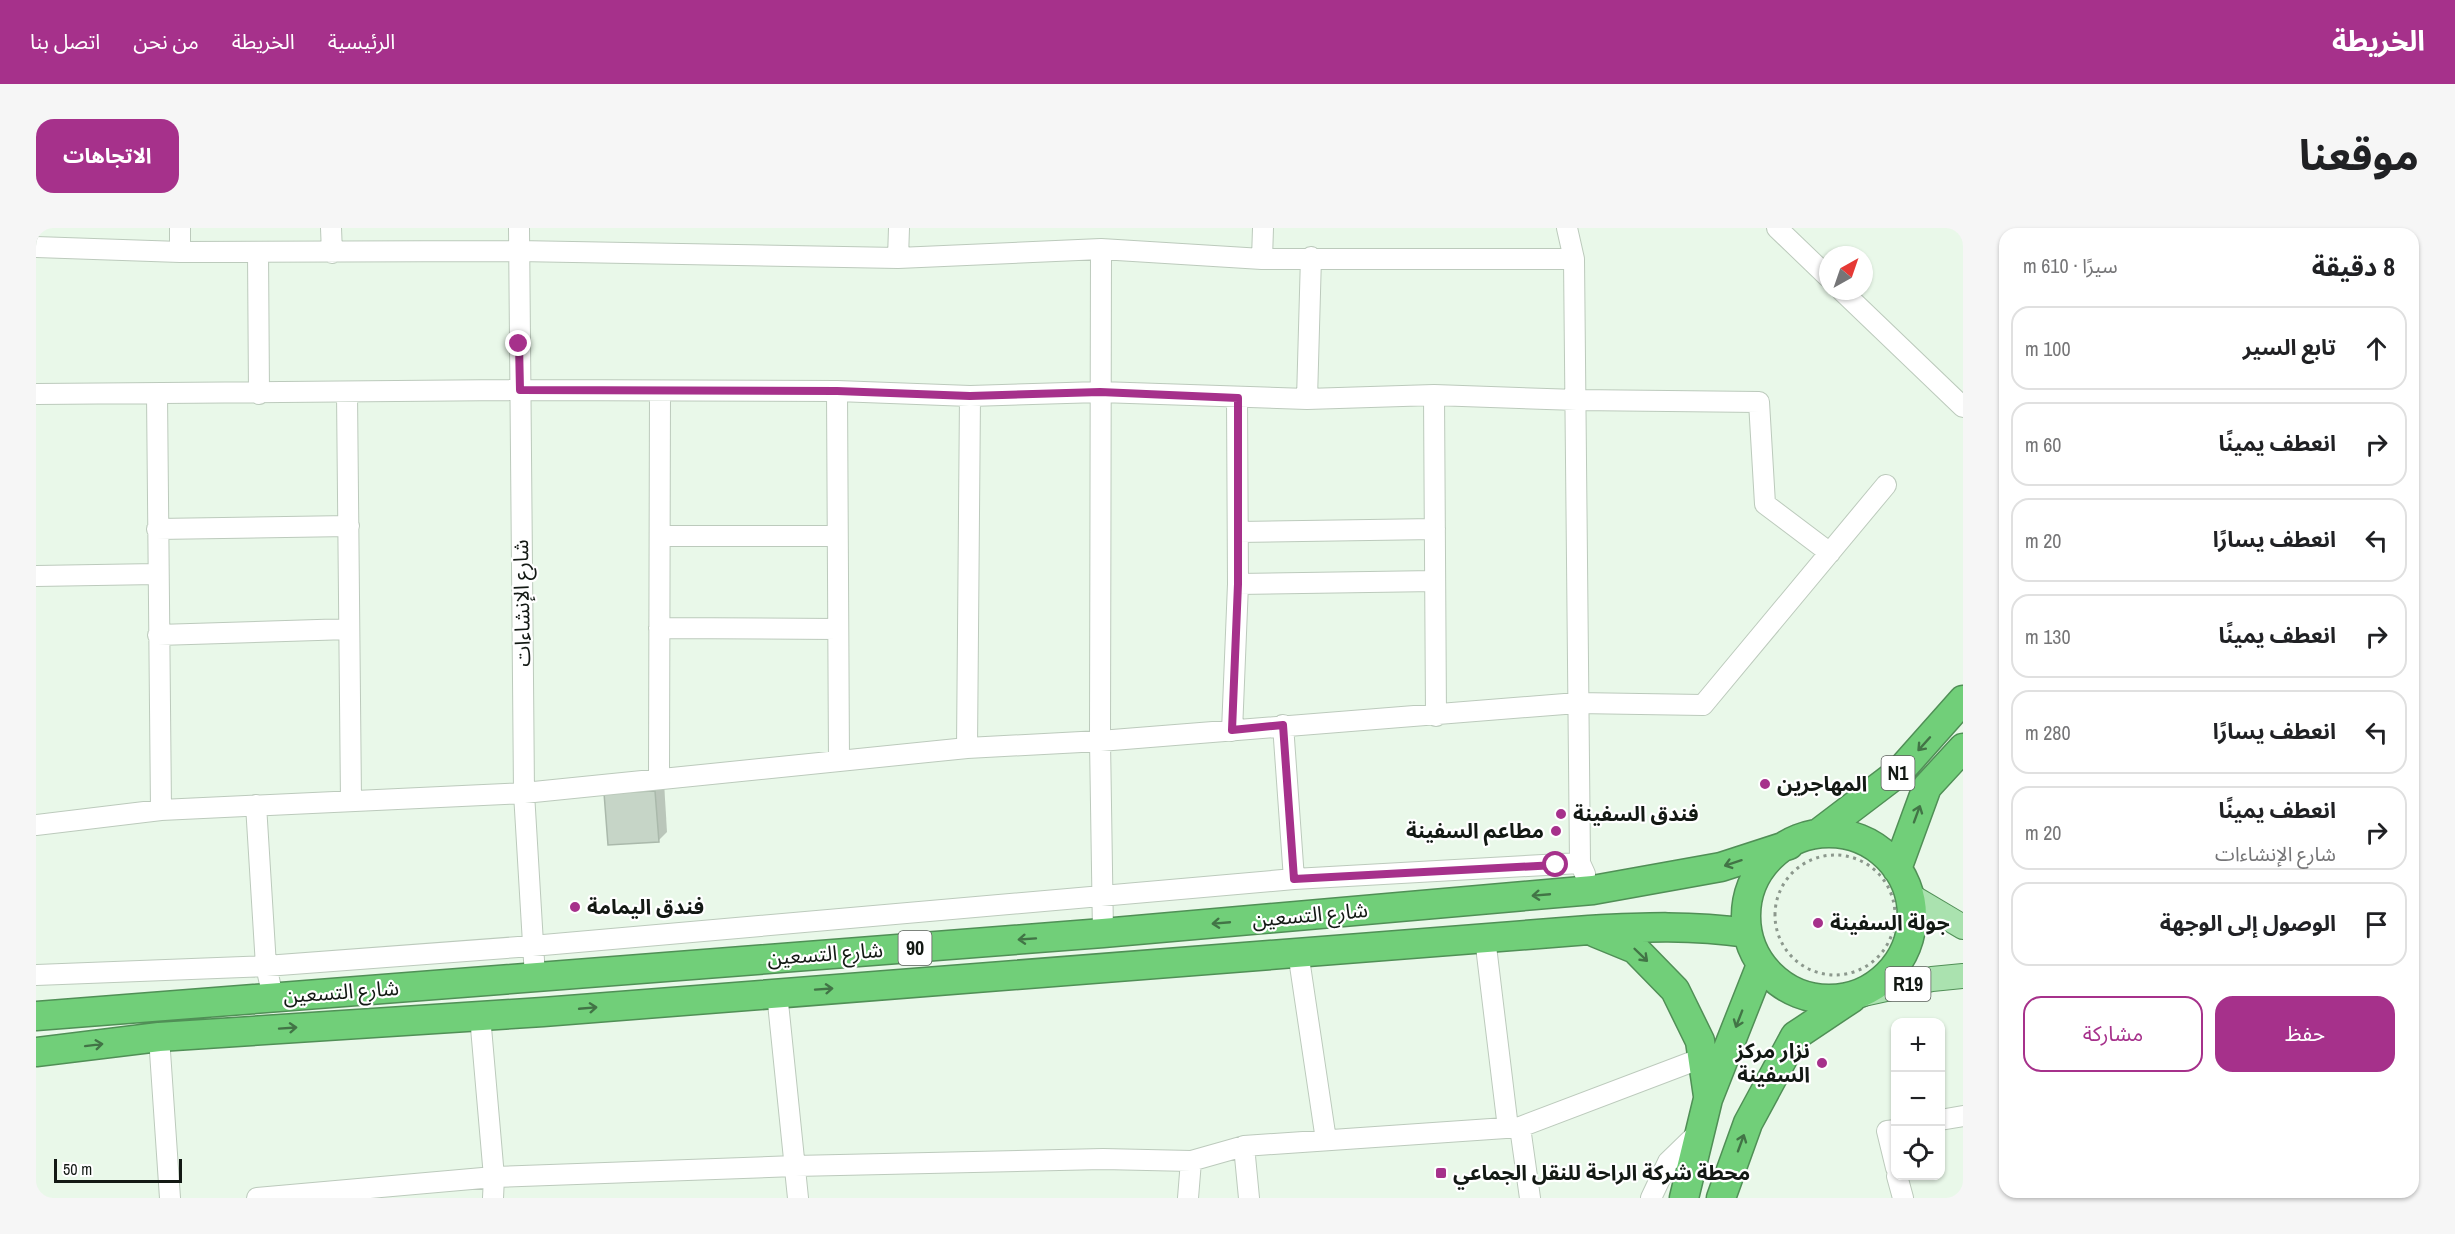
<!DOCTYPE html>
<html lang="ar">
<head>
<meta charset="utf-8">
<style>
  :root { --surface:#fff; --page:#f6f6f6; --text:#202124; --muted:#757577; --line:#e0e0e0; --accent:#a6318b }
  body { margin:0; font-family:"Archivo Narrow","Noto Sans Arabic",sans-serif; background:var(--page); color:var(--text); direction:rtl }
  .controls { position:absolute; right:18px; bottom:18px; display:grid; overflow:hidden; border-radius:12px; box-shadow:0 2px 4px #0004 }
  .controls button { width:54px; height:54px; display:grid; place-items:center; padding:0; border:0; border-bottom:2px solid var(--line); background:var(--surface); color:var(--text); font:30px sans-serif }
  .compass { position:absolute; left:1783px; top:18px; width:54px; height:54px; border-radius:50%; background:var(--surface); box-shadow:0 2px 4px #0004; rotate:40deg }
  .scale { position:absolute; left:18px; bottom:15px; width:128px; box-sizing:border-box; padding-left:6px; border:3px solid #131914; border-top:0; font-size:16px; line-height:21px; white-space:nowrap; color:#131914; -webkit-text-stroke:4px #fff; paint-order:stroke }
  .stop { position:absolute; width:18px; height:18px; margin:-14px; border:4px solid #a6318b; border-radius:50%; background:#fff }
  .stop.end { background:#a6318b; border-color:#fff; box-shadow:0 2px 6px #0008 }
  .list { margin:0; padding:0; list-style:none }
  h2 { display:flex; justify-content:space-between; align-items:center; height:78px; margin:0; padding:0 24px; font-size:26px }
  h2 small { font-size:20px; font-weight:400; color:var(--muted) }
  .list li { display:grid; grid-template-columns:39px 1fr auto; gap:18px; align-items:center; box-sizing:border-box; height:84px; margin:0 12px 12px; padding:0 12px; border:2px solid var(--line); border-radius:18px }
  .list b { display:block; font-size:22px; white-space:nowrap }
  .list p { margin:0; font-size:20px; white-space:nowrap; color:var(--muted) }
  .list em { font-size:20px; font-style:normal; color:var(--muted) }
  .actions { display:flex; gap:12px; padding:18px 24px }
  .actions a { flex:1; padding:14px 0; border:2px solid var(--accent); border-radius:18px; text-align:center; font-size:21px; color:var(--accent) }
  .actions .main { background:var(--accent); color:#fff }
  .icon { flex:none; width:33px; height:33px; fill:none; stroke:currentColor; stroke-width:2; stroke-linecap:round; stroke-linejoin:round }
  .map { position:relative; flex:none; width:1927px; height:970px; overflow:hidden; direction:ltr; border-radius:18px }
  header { display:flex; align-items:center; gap:36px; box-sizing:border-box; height:84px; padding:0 30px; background:var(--accent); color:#fff }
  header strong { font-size:28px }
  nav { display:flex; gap:33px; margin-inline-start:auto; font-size:21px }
  .intro { display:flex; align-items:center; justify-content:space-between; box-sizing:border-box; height:144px; padding:0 36px }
  h1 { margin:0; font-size:42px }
  .button { padding:15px 27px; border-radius:18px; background:var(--accent); color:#fff; font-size:21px; font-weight:700 }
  main { display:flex; gap:36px; padding:0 36px }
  aside { flex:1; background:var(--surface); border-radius:18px; box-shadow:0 2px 4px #0004 }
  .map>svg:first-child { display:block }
  .shadow { fill:#0003 }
  .building { fill:#c6d5c7; stroke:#aab9ab; stroke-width:1.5 }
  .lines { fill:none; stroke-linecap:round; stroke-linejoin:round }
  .minor-casing { stroke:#bccabc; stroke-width:22 }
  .major-casing { stroke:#508f56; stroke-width:26 }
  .highway-casing { stroke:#508f56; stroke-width:31 }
  .path { stroke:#8c988d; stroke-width:3; stroke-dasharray:3 4.5; stroke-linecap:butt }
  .minor { stroke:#fff; stroke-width:20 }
  .major { stroke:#aae2af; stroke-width:24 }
  .highway { stroke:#71cf79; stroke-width:28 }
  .oneway { stroke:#427446 }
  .route { stroke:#a6318b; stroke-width:8 }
  .poi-dot { fill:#a6318b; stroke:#fff; stroke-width:2 }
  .labels { text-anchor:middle; stroke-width:4.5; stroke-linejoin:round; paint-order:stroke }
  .shield { fill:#fff; stroke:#5a5e5a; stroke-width:1.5 }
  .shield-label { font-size:20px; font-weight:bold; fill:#131914 }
  .street-label { font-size:21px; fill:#131914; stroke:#fff }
  .poi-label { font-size:21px; font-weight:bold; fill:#131914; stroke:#fff; text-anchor:start }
</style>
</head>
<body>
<header>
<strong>الخريطة</strong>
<nav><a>الرئيسية</a><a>الخريطة</a><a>من نحن</a><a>اتصل بنا</a></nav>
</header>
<div class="intro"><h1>موقعنا</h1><a class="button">الاتجاهات</a></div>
<main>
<aside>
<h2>8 دقيقة<small>سيرًا · 610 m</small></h2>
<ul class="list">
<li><svg class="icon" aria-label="ahead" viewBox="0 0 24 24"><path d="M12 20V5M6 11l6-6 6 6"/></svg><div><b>تابع السير</b></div><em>100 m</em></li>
<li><svg class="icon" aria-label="right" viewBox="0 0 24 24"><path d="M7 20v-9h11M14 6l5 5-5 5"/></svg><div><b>انعطف يمينًا</b></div><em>60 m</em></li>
<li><svg class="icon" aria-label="left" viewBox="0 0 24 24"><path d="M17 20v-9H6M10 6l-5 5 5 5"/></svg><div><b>انعطف يسارًا</b></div><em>20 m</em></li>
<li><svg class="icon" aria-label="right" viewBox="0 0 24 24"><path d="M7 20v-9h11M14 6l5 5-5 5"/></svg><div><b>انعطف يمينًا</b></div><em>130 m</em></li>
<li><svg class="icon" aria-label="left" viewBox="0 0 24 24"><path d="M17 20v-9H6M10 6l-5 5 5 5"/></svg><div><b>انعطف يسارًا</b></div><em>280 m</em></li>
<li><svg class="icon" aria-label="right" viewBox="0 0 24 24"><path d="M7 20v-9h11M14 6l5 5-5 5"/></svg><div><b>انعطف يمينًا</b><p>شارع الإنشاءات</p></div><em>20 m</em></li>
<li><svg class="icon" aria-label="arrive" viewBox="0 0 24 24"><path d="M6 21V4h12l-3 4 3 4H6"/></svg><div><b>الوصول إلى الوجهة</b></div></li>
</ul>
<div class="actions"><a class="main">حفظ</a><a>مشاركة</a></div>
</aside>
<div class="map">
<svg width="1927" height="970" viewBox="0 0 1927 970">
  <rect width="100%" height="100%" fill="#e9f8e9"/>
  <path class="shadow" d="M 628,554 L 631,604 L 622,613 L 570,566 Z"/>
  <path class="building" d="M 619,563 L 623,614 L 572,617 L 568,565 Z"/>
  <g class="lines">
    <g class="minor-casing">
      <path id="minor" d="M 144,0 L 144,24
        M 295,0 L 296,25
        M 483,0 L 488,565 L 499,749
        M 1531,0 L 1538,31 L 1544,635 L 1549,646
        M 1741,0 L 1792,49
        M 0,19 L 144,24 L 482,23 L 862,30 L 1065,21 L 1226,31 L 1538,31
        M 1065,21 L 1064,513 L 1067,705
        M 222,24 L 223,166
        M 862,30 L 863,0
        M 1226,31 L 1227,0
        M 1806,63 L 1927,179
        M 801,163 L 803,533
        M 311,165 L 315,573
        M 0,166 L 484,162 L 801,163 L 934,168 L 1064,164 L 1271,171 L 1398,167 L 1541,172 L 1723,174 L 1729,276 L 1794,325
        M 121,166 L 125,582
        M 1398,167 L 1400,488
        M 1271,171 L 1275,29
        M 121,301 L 313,298
        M 1202,304 L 1399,301
        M 624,308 L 801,308
        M 0,348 L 121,346
        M 1202,356 L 1399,353
        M 623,400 L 802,401
        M 122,407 L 313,401
        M 1247,497 L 1258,651
        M 1196,503 L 1202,356 L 1201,170
        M 931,520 L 934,168
        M 623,550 L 624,163
        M 220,577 L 230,738 L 237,769
        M 0,597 L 125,582 L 488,565 L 931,520 L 1064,513 L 1541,475 L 1667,477 L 1850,257
        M 1449,710 L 1472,900
        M 1262,724 L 1290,912
        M 0,747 L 230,738 L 496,718 L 1258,651 L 1544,635
        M 741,765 L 762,970
        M 444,788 L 458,949 L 457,970
        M 123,809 L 134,970
        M 1904,892 L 1927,888
        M 1484,899 L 1494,970
        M 1860,902 L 1851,903 L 1860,940
        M 1208,918 L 1213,970
        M 1861,948 L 1867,970
        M 221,970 L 458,949 L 759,938 L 1067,931 L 1155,933 L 1208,918 L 1484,899 L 1666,830
        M 1152,970 L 1155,933
        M 1615,970 L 1632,934 L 1664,903"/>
    </g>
    <g class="major-casing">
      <path id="major" d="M 1873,667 L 1927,699
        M 1818,768 L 1896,751 L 1927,748"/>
    </g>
    <g class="highway-casing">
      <path id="highway" d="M 1784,604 L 1863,544 L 1927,472
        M1710 688a83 83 0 1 1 166 0a83 83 0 1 1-166 0Z
        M 1861,641 L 1891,559 L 1927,520
        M 1560,705 L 1599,721 L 1639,762 L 1664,813 L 1672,868
        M 0,788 L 1067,705 L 1557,662 L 1685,639 L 1753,617
        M 0,824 L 123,809 L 507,784 L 1553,702 C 1608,699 1656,697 1711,705
        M 1648,970 L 1672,871 L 1725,737
        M 1685,970 L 1712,895 L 1759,808 L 1816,770"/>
    </g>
    <path class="path" d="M1739 687a60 60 0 1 1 120 0a60 60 0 1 1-120 0Z"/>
    <use href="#minor" class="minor"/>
    <use href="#major" class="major"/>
    <use href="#highway" class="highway"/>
  </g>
  <defs><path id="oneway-shaft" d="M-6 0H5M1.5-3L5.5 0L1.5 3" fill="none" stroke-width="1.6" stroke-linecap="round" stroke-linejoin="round" transform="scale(1.5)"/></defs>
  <g class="oneway">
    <use href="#oneway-shaft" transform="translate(1888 516) rotate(132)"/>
    <use href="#oneway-shaft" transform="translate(1881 586) rotate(-70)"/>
    <use href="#oneway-shaft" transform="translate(1697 635) rotate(162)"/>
    <use href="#oneway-shaft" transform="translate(1505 667) rotate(175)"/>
    <use href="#oneway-shaft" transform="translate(1185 695) rotate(175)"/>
    <use href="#oneway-shaft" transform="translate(991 711) rotate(176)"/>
    <use href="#oneway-shaft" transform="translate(1605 727) rotate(44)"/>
    <use href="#oneway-shaft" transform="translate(788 761) rotate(-4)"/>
    <use href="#oneway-shaft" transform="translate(552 780) rotate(-5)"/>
    <use href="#oneway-shaft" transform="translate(1703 791) rotate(111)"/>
    <use href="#oneway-shaft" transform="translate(252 800) rotate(-4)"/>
    <use href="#oneway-shaft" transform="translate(58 817) rotate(-7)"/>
    <use href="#oneway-shaft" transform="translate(1705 915) rotate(-70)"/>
  </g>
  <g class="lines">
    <path class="route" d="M 483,116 L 484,162 L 801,163 L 934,168 L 1064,164 L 1202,170 L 1202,356 L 1196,502 L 1247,497 L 1258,651 L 1520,637"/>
  </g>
  <g class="poi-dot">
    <circle cx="1729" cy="556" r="6"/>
    <circle cx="1525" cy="586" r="6"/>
    <circle cx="1520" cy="603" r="6"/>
    <circle cx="539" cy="679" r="6"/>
    <circle cx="1782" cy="695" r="6"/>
    <circle cx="1786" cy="835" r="6"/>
    <rect x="1399" y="939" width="12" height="12" rx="3"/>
  </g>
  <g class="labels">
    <g class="shield">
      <rect x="1845.5" y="528" width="33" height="34" rx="4.5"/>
      <rect x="862.5" y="703" width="33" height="34" rx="4.5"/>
      <rect x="1849.5" y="739" width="45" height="34" rx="4.5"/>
    </g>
    <g class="shield-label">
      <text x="1862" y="552">N1</text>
      <text x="879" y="727">90</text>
      <text x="1872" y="763">R19</text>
    </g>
    <g class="street-label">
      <text transform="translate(486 375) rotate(-91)" y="7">شارع الإنشاءات</text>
      <text transform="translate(1274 687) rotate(-5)" y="7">شارع التسعين</text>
      <text transform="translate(789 726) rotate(-4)" y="7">شارع التسعين</text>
      <text transform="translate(305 764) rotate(-4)" y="7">شارع التسعين</text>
    </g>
    <g class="poi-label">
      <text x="1741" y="563">المهاجرين</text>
      <text x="1537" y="593">فندق السفينة</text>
      <text x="1508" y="610" text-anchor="end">مطاعم السفينة</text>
      <text x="551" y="686">فندق اليمامة</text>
      <text x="1794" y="702">جولة السفينة</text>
      <text x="1774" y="830" text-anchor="end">نزار مركز<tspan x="1774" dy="24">السفينة</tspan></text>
      <text x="1417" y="952">محطة شركة الراحة للنقل الجماعي</text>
    </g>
  </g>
</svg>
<div class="controls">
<button>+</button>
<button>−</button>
<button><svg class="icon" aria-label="locate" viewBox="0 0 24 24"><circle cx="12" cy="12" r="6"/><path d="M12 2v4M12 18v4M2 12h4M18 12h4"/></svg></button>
</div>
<svg class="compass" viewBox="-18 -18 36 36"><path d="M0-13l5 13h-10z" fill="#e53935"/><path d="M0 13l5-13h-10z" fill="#757577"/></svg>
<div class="scale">50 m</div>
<div class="stop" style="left:1520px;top:637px"></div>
<div class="stop end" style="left:483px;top:116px"></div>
</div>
</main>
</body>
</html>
